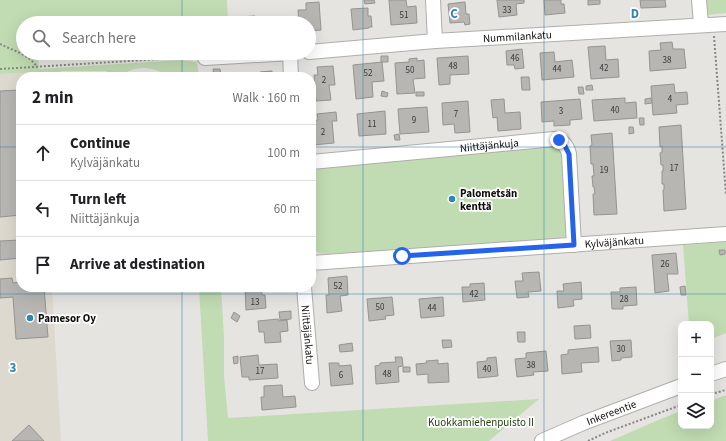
<!DOCTYPE html>
<html lang="en">
<head>
<meta charset="utf-8">
<style>
  :root { --surface:#fff; --page:#f2f2f2; --text:#202124; --muted:#757577; --line:#e0e0e0 }
  body { margin:0; font-family:"Source Sans 3",sans-serif; background:var(--page); color:var(--text) }
  .controls { position:absolute; right:12px; bottom:12px; display:grid; overflow:hidden; border-radius:8px; box-shadow:0 4px 16px #0002 }
  .controls button { width:36px; height:36px; display:grid; place-items:center; padding:0; border:0; border-bottom:1px solid var(--line); background:var(--surface); color:var(--text); font:20px sans-serif }
  .stop { position:absolute; width:12px; height:12px; margin:-9px; border:3px solid #2563eb; border-radius:50%; background:#fff }
  .stop.end { background:#2563eb; border-color:#fff; box-shadow:0 1px 4px #0008 }
  .list { margin:0; padding:0; list-style:none }
  h2 { display:flex; justify-content:space-between; align-items:center; height:52px; margin:0; padding:0 16px; font-size:17px }
  h2 small { font-size:13px; font-weight:400; color:var(--muted) }
  .list li { display:grid; grid-template-columns:26px 1fr auto; gap:12px; align-items:center; box-sizing:border-box; height:56px; padding:0 16px; border-top:1px solid var(--line) }
  .list b { display:block; font-size:15px; white-space:nowrap }
  .list p { margin:0; font-size:13px; white-space:nowrap; color:var(--muted) }
  .list em { font-size:13px; font-style:normal; color:var(--muted) }
  .icon { flex:none; width:22px; height:22px; fill:none; stroke:currentColor; stroke-width:2; stroke-linecap:round; stroke-linejoin:round }
  .map { position:relative; flex:none; width:726px; height:441px; overflow:hidden }
  .search { position:absolute; background:var(--surface); box-shadow:0 4px 16px #0002; left:16px; top:16px; width:300px; height:44px; display:flex; align-items:center; gap:10px; box-sizing:border-box; padding:0 14px; border-radius:22px; color:var(--muted); font-size:15px }
  .panel { position:absolute; background:var(--surface); box-shadow:0 4px 16px #0002; left:16px; top:72px; width:300px; height:220px; border-radius:16px }
  .map>svg:first-child { display:block }
  .built { fill:#ded9cf }
  .green { fill:#c1dbb2 }
  .building { fill:#b7b6b3; stroke:#959491 }
  .lines { fill:none; stroke-linecap:round; stroke-linejoin:round }
  .minor-casing { stroke:#b0aeac; stroke-width:16 }
  .path { stroke:#878684; stroke-width:2; stroke-dasharray:2 2; stroke-linecap:butt }
  .minor { stroke:#fff; stroke-width:14 }
  .route { stroke:#2563eb; stroke-width:5 }
  .grid { fill:none; stroke:#3385b5; stroke-width:1; stroke-opacity:0.55 }
  .poi-dot { fill:#3385b5; stroke:#fff; stroke-width:1.5 }
  .labels { text-anchor:middle; stroke-width:3.5; stroke-linejoin:round; paint-order:stroke }
  .number-label { font-size:9px; fill:#383836 }
  .street-label { font-size:11px; fill:#0e0e0d; stroke:#fff }
  .poi-label { font-size:11px; font-weight:bold; fill:#0e0e0d; stroke:#fff; text-anchor:start }
  .park-label { font-size:11px; fill:#233e0f; stroke:#fff }
  .grid-label { font-size:13px; text-anchor:middle; font-weight:bold; fill:#3385b5; stroke:#fff; stroke-width:3.5; stroke-linejoin:round; paint-order:stroke }
</style>
</head>
<body>
<div class="map">
<svg width="726" height="441" viewBox="0 0 726 441">
  <rect width="100%" height="100%" fill="#e5e4e1"/>
  <path class="built" d="M 39,72 L 39,77 L 21,77 L 21,287 L 52,287 L 61,441 L 0,441 L 0,74 Z"/>
  <path class="green" d="M 0,0 L 227,0 L 228,23 L 23,23 L 23,53 L 205,53 L 204,55 L 185,54 L 42,60 L 38,59 L 39,69 L 181,60 L 197,62 L 199,77 L 170,77 C 161,70 146,66 135,69 C 123,72 118,80 106,71 L 62,71 L 49,77 L 39,77 L 38,72 L 0,74 Z
    M 706,0 L 726,0 L 726,13 L 708,15 Z
    M 549,146 L 558,146 L 563,153 L 567,236 L 560,239 L 329,254 L 319,253 L 311,248 L 311,167 Z
    M 726,242 L 726,333 L 711,339 L 711,324 L 689,324 L 683,245 Z
    M 199,287 L 221,287 L 224,338 L 224,376 L 228,418 L 539,399 L 489,441 L 208,441 Z
    M 726,395 L 726,441 L 610,441 L 663,418 L 681,411 L 681,426 L 711,426 L 711,401 Z"/>
  <path class="building" d="M 364,0 L 374,0 L 375,3 L 365,4 Z
    M 389,0 L 406,0 L 407,7 L 416,6 L 417,23 L 391,25 Z
    M 497,0 L 524,0 L 524,3 L 516,4 L 517,15 L 499,17 Z
    M 544,0 L 561,0 L 561,4 L 564,4 L 565,13 L 545,15 Z
    M 588,0 L 600,0 L 600,4 L 588,5 Z
    M 640,0 L 665,0 L 666,7 L 641,8 Z
    M 319,2 L 321,30 L 309,31 L 309,23 L 299,23 L 298,10 L 306,10 L 306,3 Z
    M 465,2 L 466,14 L 469,14 L 470,24 L 465,25 L 464,22 L 450,23 L 448,4 Z
    M 368,8 L 368,16 L 371,16 L 372,27 L 369,27 L 369,28 L 353,30 L 351,9 Z
    M 255,16 L 256,23 L 238,23 L 238,17 Z
    M 672,42 L 673,49 L 684,49 L 686,68 L 650,71 L 649,51 L 661,50 L 660,43 Z
    M 605,46 L 606,60 L 618,59 L 619,77 L 591,79 L 588,47 Z
    M 522,49 L 524,68 L 515,69 L 514,65 L 507,65 L 506,51 Z
    M 554,52 L 555,62 L 572,60 L 574,77 L 542,80 L 540,53 Z
    M 381,56 L 388,56 L 388,62 L 381,62 Z
    M 468,56 L 469,74 L 450,75 L 450,84 L 439,85 L 437,58 Z
    M 417,58 L 417,61 L 424,60 L 425,78 L 413,79 L 415,93 L 397,94 L 395,63 L 409,62 L 409,59 Z
    M 382,62 L 384,81 L 372,82 L 373,97 L 356,99 L 353,65 Z
    M 333,66 L 335,85 L 329,85 L 331,100 L 316,101 L 314,75 L 318,75 L 317,67 Z
    M 213,69 L 220,69 L 221,75 L 217,75 L 217,77 L 214,77 Z
    M 272,71 L 272,77 L 260,77 L 260,72 Z
    M 521,77 L 529,77 L 530,90 L 522,90 Z
    M 674,84 L 675,93 L 687,92 L 688,104 L 676,105 L 677,113 L 653,115 L 651,86 Z
    M 592,85 L 593,90 L 586,90 L 586,86 Z
    M 578,87 L 583,87 L 584,94 L 579,94 Z
    M 21,90 L 21,215 L 0,217 L 0,91 Z
    M 382,91 L 388,93 L 387,97 L 381,96 Z
    M 416,92 L 424,92 L 424,96 L 416,96 Z
    M 625,98 L 625,103 L 636,102 L 637,118 L 594,121 L 592,100 Z
    M 651,98 L 652,103 L 645,104 L 645,99 Z
    M 504,99 L 505,113 L 520,112 L 521,129 L 498,131 L 497,117 L 493,118 L 491,100 Z
    M 580,99 L 582,119 L 570,120 L 570,125 L 554,126 L 554,121 L 542,122 L 541,102 Z
    M 468,101 L 470,132 L 455,133 L 454,124 L 443,125 L 442,103 Z
    M 427,107 L 429,132 L 400,134 L 398,109 Z
    M 385,111 L 386,134 L 359,136 L 357,114 Z
    M 336,112 L 337,121 L 332,121 L 334,143 L 313,145 L 311,121 L 318,120 L 317,114 Z
    M 639,118 L 644,118 L 644,125 L 640,125 Z
    M 681,125 L 686,209 L 664,211 L 663,190 L 664,190 L 664,184 L 662,184 L 662,171 L 663,171 L 663,165 L 661,165 L 660,153 L 662,152 L 662,146 L 660,147 L 659,127 Z
    M 629,127 L 633,127 L 634,133 L 629,134 Z
    M 612,133 L 617,214 L 594,215 L 593,194 L 595,194 L 594,187 L 593,187 L 592,176 L 594,176 L 593,164 L 591,164 L 590,146 L 592,145 L 591,135 Z
    M 399,134 L 400,140 L 395,140 L 394,135 Z
    M 21,240 L 21,258 L 0,260 L 0,241 Z
    M 719,250 L 725,250 L 725,254 L 720,255 Z
    M 676,253 L 678,274 L 667,274 L 669,291 L 655,293 L 652,255 Z
    M 539,272 L 541,291 L 528,292 L 529,297 L 517,298 L 515,281 L 523,281 L 522,273 Z
    M 347,276 L 348,295 L 340,296 L 342,311 L 327,313 L 326,295 L 329,295 L 328,278 Z
    M 12,278 L 13,283 L 21,282 L 21,287 L 44,287 L 48,337 L 16,339 L 13,297 L 0,298 L 0,279 Z
    M 581,282 L 582,299 L 573,300 L 574,306 L 558,308 L 557,291 L 564,291 L 563,284 Z
    M 484,283 L 485,300 L 463,302 L 462,287 L 470,287 L 470,284 Z
    M 685,286 L 686,295 L 681,295 L 680,287 Z
    M 261,287 L 262,295 L 265,295 L 266,308 L 246,310 L 245,288 Z
    M 636,287 L 637,305 L 623,306 L 623,309 L 612,309 L 611,292 L 620,292 L 620,288 Z
    M 392,297 L 394,315 L 385,316 L 386,319 L 369,321 L 367,299 Z
    M 443,297 L 444,316 L 421,318 L 419,299 Z
    M 291,311 L 291,319 L 280,320 L 279,312 Z
    M 234,312 L 240,316 L 237,322 L 231,318 Z
    M 278,319 L 279,321 L 287,320 L 288,331 L 280,332 L 281,342 L 265,343 L 264,332 L 259,332 L 258,321 Z
    M 590,325 L 591,338 L 575,339 L 574,326 Z
    M 517,332 L 525,332 L 525,342 L 518,342 Z
    M 442,340 L 451,340 L 452,347 L 443,348 Z
    M 631,340 L 632,357 L 621,358 L 621,360 L 612,361 L 610,341 Z
    M 352,343 L 353,351 L 340,352 L 339,345 Z
    M 598,347 L 599,362 L 581,363 L 582,372 L 562,374 L 561,355 L 568,354 L 568,350 Z
    M 546,351 L 548,371 L 533,372 L 534,375 L 517,377 L 515,359 L 526,358 L 526,353 Z
    M 258,355 L 259,365 L 277,364 L 278,378 L 249,380 L 249,377 L 242,377 L 240,357 Z
    M 238,356 L 238,363 L 234,364 L 233,357 Z
    M 395,357 L 402,357 L 403,366 L 398,367 L 399,382 L 376,384 L 375,366 L 380,365 L 380,363 L 396,362 Z
    M 496,357 L 498,376 L 478,378 L 477,362 L 487,361 L 487,358 Z
    M 438,360 L 438,364 L 448,363 L 449,382 L 428,383 L 428,374 L 417,375 L 416,364 L 427,363 L 426,361 Z
    M 329,363 L 339,363 L 339,366 L 351,365 L 353,384 L 331,386 Z
    M 403,367 L 410,367 L 410,372 L 403,372 Z
    M 282,385 L 283,397 L 295,396 L 296,407 L 262,410 L 261,397 L 264,397 L 264,386 Z
    M 29,425 L 44,441 L 12,441 Z"/>
  <g class="lines">
    <g class="minor-casing">
      <g id="minor">
        <path d="M 433,0 L 435,41"/>
        <path d="M 699,0 L 701,24"/>
        <path id="s1" d="M 309,52 L 435,41 L 726,24"/>
        <path d="M 290,53 L 291,77"/>
        <path d="M 205,58 L 292,53"/>
        <path id="s2" d="M 311,162 L 554,139 C 563,140 567,146 569,154 L 574,245"/>
        <path id="s3" d="M 311,263 L 726,234"/>
        <path id="s4" d="M 304,287 L 312,383"/>
        <path d="M 711,374 L 726,369"/>
        <path id="s5" d="M 542,441 L 583,423 L 681,386"/>
      </g>
    </g>
    <path class="path" d="M 714,36 L 726,195
      M 0,44 C 12,50 30,55 37,67
      M 0,69 L 192,57
      M 711,394 L 726,390
      M 588,441 L 605,433 L 681,405"/>
    <use href="#minor" class="minor"/>
  </g>
  <g class="lines">
    <path class="route" d="M 402,256 L 574,245 L 569,154 L 564,144 L 559,140"/>
  </g>
  <path class="grid" d="M 182,0 L 182,23M 363,0 L 363,441M 544,0 L 544,441M 182,53 L 182,77M 0,147 L 21,147M 311,147 L 726,147M 182,287 L 182,441M 0,294 L 726,294"/>
  <g class="poi-dot">
    <circle cx="452" cy="199" r="4"/>
    <circle cx="30" cy="318" r="4"/>
  </g>
  <g class="labels">
    <g class="number-label">
      <text x="507" y="13">33</text>
      <text x="404" y="18">51</text>
      <text x="515" y="61">46</text>
      <text x="667" y="63">38</text>
      <text x="453" y="69">48</text>
      <text x="604" y="71">42</text>
      <text x="557" y="72">44</text>
      <text x="410" y="73">50</text>
      <text x="368" y="76">52</text>
      <text x="324" y="83">2</text>
      <text x="670" y="102">4</text>
      <text x="615" y="113">40</text>
      <text x="561" y="114">3</text>
      <text x="456" y="117">7</text>
      <text x="414" y="123">9</text>
      <text x="372" y="127">11</text>
      <text x="323" y="135">2</text>
      <text x="674" y="171">17</text>
      <text x="604" y="173">19</text>
      <text x="665" y="267">26</text>
      <text x="338" y="289">52</text>
      <text x="474" y="297">42</text>
      <text x="624" y="302">28</text>
      <text x="255" y="305">13</text>
      <text x="380" y="310">50</text>
      <text x="432" y="311">44</text>
      <text x="621" y="352">30</text>
      <text x="531" y="368">38</text>
      <text x="487" y="372">40</text>
      <text x="260" y="374">17</text>
      <text x="387" y="377">48</text>
      <text x="341" y="378">6</text>
    </g>
    <g class="street-label">
      <text dy="4" stroke="none"><textPath href="#s1" startOffset="209">Nummilankatu</textPath></text>
      <text dy="4" stroke="none"><textPath href="#s2" startOffset="179">Niittäjänkuja</textPath></text>
      <text dy="4" stroke="none"><textPath href="#s3" startOffset="304">Kylväjänkatu</textPath></text>
      <text dy="4" stroke="none"><textPath href="#s4" startOffset="48">Niittäjänkatu</textPath></text>
      <text dy="4" stroke="none"><textPath href="#s5" startOffset="75">Inkereentie</textPath></text>
    </g>
    <g class="poi-label">
      <text x="460" y="197">Palometsän<tspan x="460" dy="13">kenttä</tspan></text>
      <text x="38" y="322">Pamesor Oy</text>
    </g>
    <g class="park-label">
      <text x="481" y="426">Kuokkamiehenpuisto II</text>
    </g>
  </g>
  <g class="grid-label">
    <text x="454" y="18">C</text>
    <text x="635" y="18">D</text>
    <text x="13" y="372">3</text>
  </g>
</svg>
<div class="controls">
<button>+</button>
<button>−</button>
<button><svg class="icon" aria-label="layers" viewBox="0 0 24 24"><path d="M12 4l9 5-9 5-9-5zM3 14l9 5 9-5"/></svg></button>
</div>
<div class="stop" style="left:402px;top:256px"></div>
<div class="stop end" style="left:559px;top:140px"></div>
<div class="search"><svg class="icon" aria-label="search" viewBox="0 0 24 24"><circle cx="10" cy="10" r="6"/><path d="M15 15l6 6"/></svg>Search here</div>
<section class="panel">
<h2>2 min<small>Walk · 160 m</small></h2>
<ul class="list">
<li><svg class="icon" aria-label="ahead" viewBox="0 0 24 24"><path d="M12 20V5M6 11l6-6 6 6"/></svg><div><b>Continue</b><p>Kylväjänkatu</p></div><em>100 m</em></li>
<li><svg class="icon" aria-label="left" viewBox="0 0 24 24"><path d="M17 20v-9H6M10 6l-5 5 5 5"/></svg><div><b>Turn left</b><p>Niittäjänkuja</p></div><em>60 m</em></li>
<li><svg class="icon" aria-label="arrive" viewBox="0 0 24 24"><path d="M6 21V4h12l-3 4 3 4H6"/></svg><div><b>Arrive at destination</b></div></li>
</ul>
</section>
</div>
</body>
</html>
